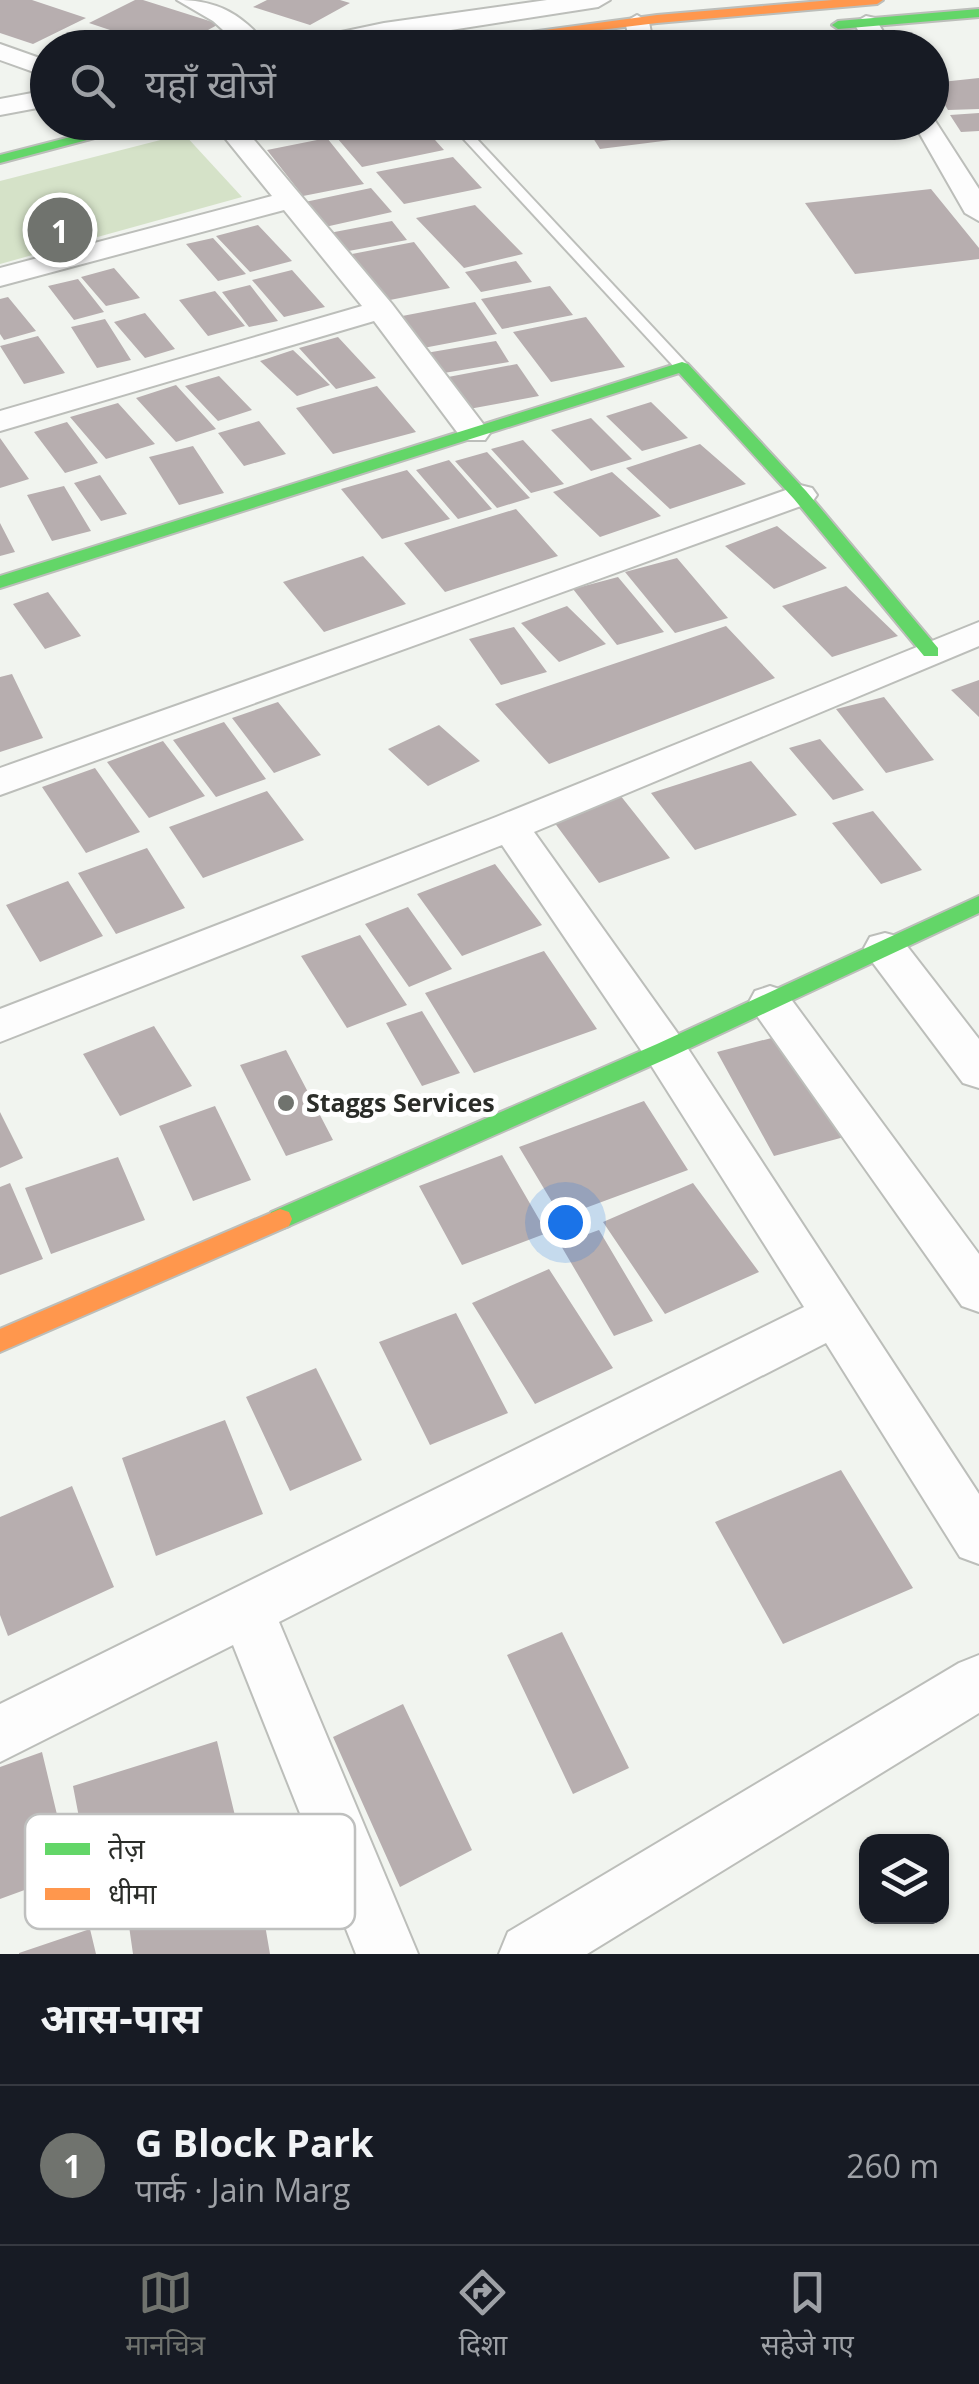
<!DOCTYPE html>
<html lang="hi">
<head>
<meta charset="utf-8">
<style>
  :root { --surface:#171b24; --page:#242831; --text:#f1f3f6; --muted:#9ea1a6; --line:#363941; --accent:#70736e }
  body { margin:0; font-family:"Open Sans","Noto Sans Devanagari",sans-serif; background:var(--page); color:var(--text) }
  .controls { position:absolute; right:30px; bottom:30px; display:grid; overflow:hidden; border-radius:20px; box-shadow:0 2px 8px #0004 }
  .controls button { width:90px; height:90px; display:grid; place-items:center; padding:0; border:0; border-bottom:2px solid var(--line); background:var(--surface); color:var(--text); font:50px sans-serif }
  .you { position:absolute; left:565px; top:1222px; width:35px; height:35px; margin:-25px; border:8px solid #fff; border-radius:50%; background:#1a73e8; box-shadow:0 0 0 15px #1a73e833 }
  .badge { display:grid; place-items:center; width:65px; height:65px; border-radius:50%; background:var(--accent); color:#fff; font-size:32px; font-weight:700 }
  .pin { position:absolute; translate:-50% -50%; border:5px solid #fff; box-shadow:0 2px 10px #0006 }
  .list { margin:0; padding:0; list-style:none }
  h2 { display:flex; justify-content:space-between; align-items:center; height:130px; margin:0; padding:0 40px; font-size:42px }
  h2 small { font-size:32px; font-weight:400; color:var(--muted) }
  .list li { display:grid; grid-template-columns:65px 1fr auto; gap:30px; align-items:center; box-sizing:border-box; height:160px; padding:0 40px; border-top:2px solid var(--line) }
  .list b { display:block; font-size:38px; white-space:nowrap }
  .list p { margin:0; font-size:32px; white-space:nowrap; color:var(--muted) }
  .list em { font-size:32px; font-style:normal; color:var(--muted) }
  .icon { flex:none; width:55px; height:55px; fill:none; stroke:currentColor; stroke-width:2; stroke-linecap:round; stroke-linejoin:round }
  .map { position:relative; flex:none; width:979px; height:1954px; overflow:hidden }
  .search { position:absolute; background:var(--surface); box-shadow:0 2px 8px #0004; left:30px; right:30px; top:30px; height:110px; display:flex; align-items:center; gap:25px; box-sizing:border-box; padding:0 35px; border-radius:55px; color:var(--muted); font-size:38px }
  .sheet { height:290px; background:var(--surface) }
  nav { display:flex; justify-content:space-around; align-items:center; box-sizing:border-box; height:140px; border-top:2px solid var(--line); background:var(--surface); font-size:28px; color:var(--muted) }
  nav a { display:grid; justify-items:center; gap:5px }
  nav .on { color:var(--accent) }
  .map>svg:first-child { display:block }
  .green { fill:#d5e2c8 }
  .building { fill:#b7aeaf }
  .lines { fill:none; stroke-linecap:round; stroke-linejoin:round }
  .lane-casing { stroke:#bcbeba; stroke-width:4 }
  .street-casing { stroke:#bcbeba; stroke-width:4 }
  .fast-casing { stroke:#bcbeba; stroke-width:4 }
  .slow-casing { stroke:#bcbeba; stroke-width:4 }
  .lane { fill:#fdfdfd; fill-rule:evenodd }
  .street { fill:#fdfdfd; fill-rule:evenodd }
  .fast { fill:#63d668; fill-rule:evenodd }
  .slow { fill:#ff974d; fill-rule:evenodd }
  .poi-dot { fill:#70736e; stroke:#fff; stroke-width:4 }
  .labels { text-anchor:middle; stroke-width:10; stroke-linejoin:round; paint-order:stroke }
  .poi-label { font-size:25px; font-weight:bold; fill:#2b2d29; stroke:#fff; text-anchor:start }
  .key { fill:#fff; stroke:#bfc0bf; stroke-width:2.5 }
  .key-label { font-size:28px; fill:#2b2d29 }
</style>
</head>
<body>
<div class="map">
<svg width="979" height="1954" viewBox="0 0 979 1954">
  <rect width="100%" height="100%" fill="#f1f4ef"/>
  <path class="green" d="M 184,134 L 242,197 L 0,264 L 0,181 Z"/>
  <path class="building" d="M 0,0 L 32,0 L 86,18 L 33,44 L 0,33 Z
    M 135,0 L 143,0 L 219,24 L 175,48 L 164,48 L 89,23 Z
    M 267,0 L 340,0 L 350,3 L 310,25 L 253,7 Z
    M 79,33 L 107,42 L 97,48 L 49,48 Z
    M 979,78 L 979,109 L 948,110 L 932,83 Z
    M 979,113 L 979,131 L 961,132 L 950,115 Z
    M 419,122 L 444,150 L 362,167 L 325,124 Z
    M 516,122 L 668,122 L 679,139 L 600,149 L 586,127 L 523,135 Z
    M 327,138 L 364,184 L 303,196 L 267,150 Z
    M 453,157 L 482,188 L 404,204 L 376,172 Z
    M 371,188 L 392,212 L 325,227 L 305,202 Z
    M 931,189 L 979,248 L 979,259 L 855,274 L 805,203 Z
    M 475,205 L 523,254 L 464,268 L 416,218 Z
    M 392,221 L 407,240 L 338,253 L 324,234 Z
    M 258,225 L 292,261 L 250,272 L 216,236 Z
    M 213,238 L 246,274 L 218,281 L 186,244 Z
    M 414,242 L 450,288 L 385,301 L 352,254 Z
    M 516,261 L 532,282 L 481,292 L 465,272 Z
    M 114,268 L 140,298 L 106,306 L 81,277 Z
    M 292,270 L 325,307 L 284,317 L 252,280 Z
    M 78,279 L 104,312 L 74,320 L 48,286 Z
    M 250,285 L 278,321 L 249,327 L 222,292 Z
    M 550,286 L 573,315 L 502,329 L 481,299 Z
    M 215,291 L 245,326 L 208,336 L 179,300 Z
    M 8,297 L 36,331 L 4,340 L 0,334 L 0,299 Z
    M 475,302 L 497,334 L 418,349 L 397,317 Z
    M 145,313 L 175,349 L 145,358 L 114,322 Z
    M 586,317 L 625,367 L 551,382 L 513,332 Z
    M 105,319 L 131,360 L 97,368 L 71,327 Z
    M 38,336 L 65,373 L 24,384 L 0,346 Z
    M 338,337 L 376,378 L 336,389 L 299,348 Z
    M 496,341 L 509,362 L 438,374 L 426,353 Z
    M 293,350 L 330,385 L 297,396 L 260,361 Z
    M 517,364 L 539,396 L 469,409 L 448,377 Z
    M 219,376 L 252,410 L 218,421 L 185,386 Z
    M 176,385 L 216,429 L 176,442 L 136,398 Z
    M 377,386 L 416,432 L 333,454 L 296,408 Z
    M 651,402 L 688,438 L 642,451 L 606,416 Z
    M 118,403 L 155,444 L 106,459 L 70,417 Z
    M 591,418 L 632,459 L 591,471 L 551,430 Z
    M 259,421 L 286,454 L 244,466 L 218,433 Z
    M 67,422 L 98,463 L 65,473 L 34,432 Z
    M 0,438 L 29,479 L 0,488 Z
    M 523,440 L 564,484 L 531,493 L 491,449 Z
    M 700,444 L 746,484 L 670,509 L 626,468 Z
    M 193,446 L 224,493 L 179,505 L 149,457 Z
    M 487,452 L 530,498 L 497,508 L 455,461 Z
    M 449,460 L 492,509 L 458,519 L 416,470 Z
    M 407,470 L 450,519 L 382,539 L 341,489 Z
    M 612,472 L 661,516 L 600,537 L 553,492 Z
    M 100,475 L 127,514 L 101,521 L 74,483 Z
    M 64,486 L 91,531 L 52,541 L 27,495 Z
    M 516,509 L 558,556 L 445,592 L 404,543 Z
    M 0,523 L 15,552 L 0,556 Z
    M 777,526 L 827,568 L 774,589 L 725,546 Z
    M 363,556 L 406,604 L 324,632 L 283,582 Z
    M 677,558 L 728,618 L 675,633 L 625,572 Z
    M 618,577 L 664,632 L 617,645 L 573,589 Z
    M 846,586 L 898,636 L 832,657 L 782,606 Z
    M 48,592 L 81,636 L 45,649 L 13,604 Z
    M 567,606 L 606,644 L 559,662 L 521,623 Z
    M 726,626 L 775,678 L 549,764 L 495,704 Z
    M 514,627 L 547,672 L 501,685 L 469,639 Z
    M 12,674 L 43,738 L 0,752 L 0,677 Z
    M 979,680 L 979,717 L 951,690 Z
    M 884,697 L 934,760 L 886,773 L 836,709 Z
    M 278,702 L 321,755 L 274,773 L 232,718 Z
    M 224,722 L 266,779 L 216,797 L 173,740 Z
    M 439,725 L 480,761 L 428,786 L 388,749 Z
    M 820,739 L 864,790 L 833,800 L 789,748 Z
    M 163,741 L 205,796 L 149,818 L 107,762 Z
    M 751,761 L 797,815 L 695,850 L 651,793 Z
    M 95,768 L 140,832 L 86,853 L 42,787 Z
    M 267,791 L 304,840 L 203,878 L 169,827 Z
    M 620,795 L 670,858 L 599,883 L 551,818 Z
    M 873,811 L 922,870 L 881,884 L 832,823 Z
    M 147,848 L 185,908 L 116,934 L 78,873 Z
    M 495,864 L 542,925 L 462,956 L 417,894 Z
    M 68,881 L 103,936 L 40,962 L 6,905 Z
    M 408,907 L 452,969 L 409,987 L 365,924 Z
    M 360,935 L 407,1005 L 347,1028 L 301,956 Z
    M 544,951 L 597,1029 L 474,1073 L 425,993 Z
    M 422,1011 L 460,1073 L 422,1086 L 386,1023 Z
    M 154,1026 L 192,1086 L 120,1116 L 83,1054 Z
    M 810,1028 L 870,1130 L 774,1156 L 717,1052 Z
    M 286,1050 L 333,1140 L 286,1156 L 240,1065 Z
    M 644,1101 L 688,1170 L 561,1217 L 519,1147 Z
    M 215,1106 L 251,1180 L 193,1201 L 159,1126 Z
    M 0,1112 L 23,1158 L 0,1168 Z
    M 502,1155 L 547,1233 L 462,1265 L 419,1186 Z
    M 118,1157 L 145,1220 L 51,1254 L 25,1188 Z
    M 10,1183 L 43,1259 L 0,1275 L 0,1187 Z
    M 693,1183 L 759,1272 L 665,1314 L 603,1222 Z
    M 599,1230 L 653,1321 L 614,1336 L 560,1244 Z
    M 549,1269 L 613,1368 L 535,1404 L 472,1303 Z
    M 456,1313 L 508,1413 L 430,1445 L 379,1342 Z
    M 316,1368 L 362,1460 L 290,1491 L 246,1397 Z
    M 225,1420 L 263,1514 L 156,1556 L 122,1458 Z
    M 841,1470 L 913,1588 L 783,1644 L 715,1522 Z
    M 72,1486 L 114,1587 L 8,1636 L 0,1615 L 0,1517 Z
    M 562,1632 L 629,1768 L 573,1794 L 507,1655 Z
    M 403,1704 L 472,1850 L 400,1887 L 333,1737 Z
    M 217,1741 L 244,1853 L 95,1901 L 73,1786 Z
    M 42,1752 L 71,1873 L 0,1899 L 0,1767 Z
    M 259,1890 L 270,1954 L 133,1954 L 129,1926 Z
    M 90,1929 L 96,1954 L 19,1954 L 19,1953 Z"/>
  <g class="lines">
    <g class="lane-casing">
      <path id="lane" d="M 448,122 L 461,122 L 687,364 L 687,370 L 677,370 Z"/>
    </g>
    <g class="street-casing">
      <path id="street" d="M 177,0 C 219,0 243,15 270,48 L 243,48 L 213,21 Z
        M 547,0 L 610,0 L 598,7 L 336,48 L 286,48 L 289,43 L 384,23 Z
        M 637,15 L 649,22 L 653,43 L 650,48 L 632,48 L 625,22 Z
        M 866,16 L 875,18 L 893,48 L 868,48 L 854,23 Z
        M 0,44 L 48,61 L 48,77 L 0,60 Z
        M 48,90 L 48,106 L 0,115 L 0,99 Z
        M 932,116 L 979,189 L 979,221 L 965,213 L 913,122 L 932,122 Z
        M 212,122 L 239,122 L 392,304 L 490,433 L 485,440 L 463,440 L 374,321 L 0,431 L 0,411 L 362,306 L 284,210 L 0,286 L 0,268 L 272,196 Z
        M 800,485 L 812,488 L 817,495 L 812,502 L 0,795 L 0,768 Z
        M 979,622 L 979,646 L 534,832 L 681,1038 L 979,1494 L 979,1564 L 960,1557 L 826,1343 L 279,1622 L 418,1954 L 356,1954 L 233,1645 L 0,1762 L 0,1704 L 804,1307 L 649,1062 L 502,845 L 0,1042 L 0,1009 L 496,817 Z
        M 885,933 L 900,937 L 979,1039 L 979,1088 L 963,1083 L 870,959 L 864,948 L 870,937 Z
        M 770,986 L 785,991 L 979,1254 L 979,1312 L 962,1306 L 755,1013 L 749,1002 L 755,991 Z
        M 979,1655 L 979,1713 L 587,1954 L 499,1954 L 508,1932 L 959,1663 Z"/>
    </g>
    <g class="fast-casing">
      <path id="fast" d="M 979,9 L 979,17 L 838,29 L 832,25 L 838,21 Z
        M 129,122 L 155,122 L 0,163 L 0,155 Z
        M 682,362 L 688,364 L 806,491 L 938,648 L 938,656 L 924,656 L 794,499 L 679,373 L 0,588 L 0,576 Z
        M 979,896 L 979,913 L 673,1056 L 289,1226 L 280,1229 L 271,1226 L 268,1219 L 271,1212 L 657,1044 Z"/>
    </g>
    <g class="slow-casing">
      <path id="slow" d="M 833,0 L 883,0 L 877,4 L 657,23 L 453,48 L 410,48 L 657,15 Z
        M 280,1209 L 289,1212 L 292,1219 L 289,1226 L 0,1352 L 0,1329 Z"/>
    </g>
    <use href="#lane" class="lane"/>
    <use href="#street" class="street"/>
    <use href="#fast" class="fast"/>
    <use href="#slow" class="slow"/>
  </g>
  <circle class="poi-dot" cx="286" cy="1103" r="10"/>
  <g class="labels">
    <g class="poi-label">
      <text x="306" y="1112">Staggs Services</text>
    </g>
  </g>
  <rect x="25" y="1814" width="330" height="115" rx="15" class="key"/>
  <rect x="45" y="1843" width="45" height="12" fill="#63d668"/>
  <rect x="45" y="1888" width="45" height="12" fill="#ff974d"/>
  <g class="key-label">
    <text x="108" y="1859">तेज़</text>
    <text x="108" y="1904">धीमा</text>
  </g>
</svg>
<div class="controls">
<button><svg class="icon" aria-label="layers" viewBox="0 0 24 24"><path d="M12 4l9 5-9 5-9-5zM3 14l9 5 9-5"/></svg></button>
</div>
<div class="you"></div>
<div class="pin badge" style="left:60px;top:230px">1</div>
<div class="search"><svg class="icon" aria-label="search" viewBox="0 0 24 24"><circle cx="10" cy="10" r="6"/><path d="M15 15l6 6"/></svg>यहाँ खोजें</div>
</div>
<section class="sheet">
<h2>आस-पास<small></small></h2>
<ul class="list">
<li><span class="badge">1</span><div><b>G Block Park</b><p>पार्क · Jain Marg</p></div><em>260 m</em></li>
</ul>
</section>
<nav>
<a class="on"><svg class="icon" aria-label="map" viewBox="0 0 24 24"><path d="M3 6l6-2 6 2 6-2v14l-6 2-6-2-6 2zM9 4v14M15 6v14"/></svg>मानचित्र</a>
<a><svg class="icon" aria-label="directions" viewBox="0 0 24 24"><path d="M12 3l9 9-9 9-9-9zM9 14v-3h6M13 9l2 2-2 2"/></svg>दिशा</a>
<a><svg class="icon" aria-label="saved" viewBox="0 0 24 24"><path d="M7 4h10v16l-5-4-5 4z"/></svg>सहेजे गए</a>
</nav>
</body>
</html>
